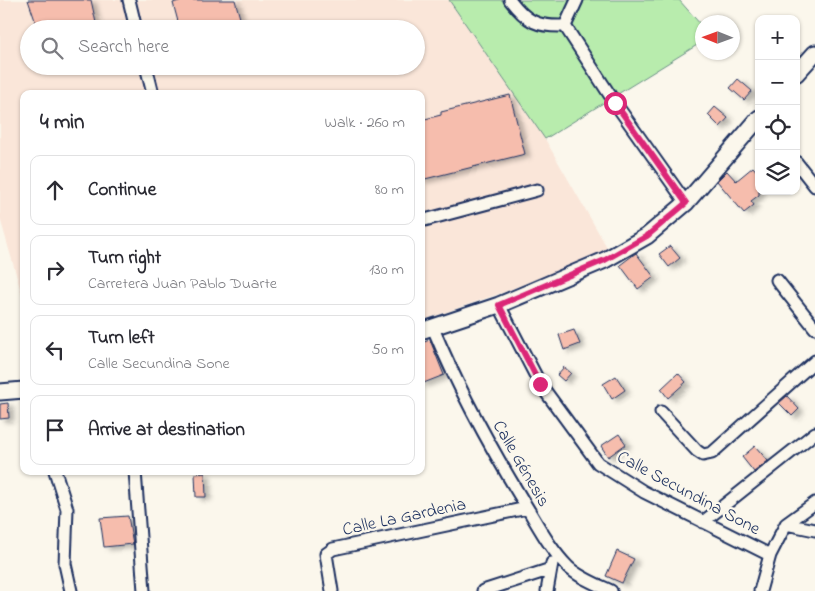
<!DOCTYPE html>
<html lang="en">
<head>
<meta charset="utf-8">
<style>
  :root { --surface:#fff; --page:#f7f7f7; --text:#2b2b33; --muted:#7c7c81; --line:#e1e1e2 }
  body { margin:0; font-family:"Indie Flower",sans-serif; background:var(--page); color:var(--text) }
  .controls { position:absolute; right:15px; top:15px; display:grid; overflow:hidden; border-radius:10px; box-shadow:0 1px 4px #0004 }
  .controls button { width:45px; height:45px; display:grid; place-items:center; padding:0; border:0; border-bottom:1px solid var(--line); background:var(--surface); color:var(--text); font:25px sans-serif }
  .compass { position:absolute; left:695px; top:15px; width:45px; height:45px; border-radius:50%; background:var(--surface); box-shadow:0 1px 4px #0004; rotate:271deg }
  .stop { position:absolute; width:15px; height:15px; margin:-11px; border:4px solid #db2777; border-radius:50%; background:#fff }
  .stop.end { background:#db2777; border-color:#fff; box-shadow:0 1px 5px #0008 }
  .list { margin:0; padding:0; list-style:none }
  h2 { display:flex; justify-content:space-between; align-items:center; height:65px; margin:0; padding:0 20px; font-size:21px }
  h2 small { font-size:16px; font-weight:400; color:var(--muted) }
  .list li { display:grid; grid-template-columns:32px 1fr auto; gap:15px; align-items:center; box-sizing:border-box; height:70px; margin:0 10px 10px; padding:0 10px; border:1px solid var(--line); border-radius:10px }
  .list b { display:block; font-size:19px; white-space:nowrap }
  .list p { margin:0; font-size:16px; white-space:nowrap; color:var(--muted) }
  .list em { font-size:16px; font-style:normal; color:var(--muted) }
  .icon { flex:none; width:28px; height:28px; fill:none; stroke:currentColor; stroke-width:2; stroke-linecap:round; stroke-linejoin:round }
  .map { position:relative; flex:none; width:815px; height:591px; overflow:hidden }
  .search { position:absolute; background:var(--surface); box-shadow:0 1px 4px #0004; left:20px; top:20px; width:405px; height:55px; display:flex; align-items:center; gap:12px; box-sizing:border-box; padding:0 18px; border-radius:28px; color:var(--muted); font-size:19px }
  .panel { position:absolute; background:var(--surface); box-shadow:0 1px 4px #0004; left:20px; top:90px; width:405px; height:385px; border-radius:10px }
  .map>svg:first-child { display:block }
  .built { fill:#fae6d9; fill-rule:evenodd }
  .green { fill:#b8ecad; stroke:#6a8e86 }
  .building { fill:#f6bdad; stroke:#1b2f5e; filter:url(#shadow) }
  .lines { fill:none; stroke-linecap:round; stroke-linejoin:round }
  .minor-casing { stroke:#1b2f5e; stroke-width:15 }
  .secondary-casing { stroke:#1b2f5e; stroke-width:19 }
  .minor { stroke:#fbf7ec; stroke-width:11 }
  .secondary { stroke:#fbf7ec; stroke-width:15 }
  .route { stroke:#db2777; stroke-width:6 }
  .labels { text-anchor:middle; stroke-width:4.5; stroke-linejoin:round; paint-order:stroke }
  .street-label { font-size:18px; fill:#1b2f5e; stroke:#fbf7ec }
</style>
</head>
<body>
<div class="map">
<svg width="815" height="591" viewBox="0 0 815 591">
  <defs>
    <filter id="shadow"><feDropShadow dx="5" dy="3" stdDeviation="2.5" flood-color="#0004"/></filter>
  </defs>
  <rect width="100%" height="100%" fill="#fbf7ec"/>
  <filter id="ink" filterUnits="userSpaceOnUse"><feTurbulence type="fractalNoise" baseFrequency=".02" numOctaves="2"/><feDisplacementMap in="SourceGraphic" scale="10" xChannelSelector="R" yChannelSelector="G"/><feConvolveMatrix kernelMatrix="1 2 1 2 8 2 1 2 1" color-interpolation-filters="sRGB"/></filter>
  <g filter="url(#ink)">
    <path class="built" d="M 0,0 L 449,0 L 545,139 L 608,249 L 507,291 L 421,321 L 421,94 L 24,94 L 24,302 L 0,218 ZM 29,29 L 416,29 L 416,66 L 29,66 Z"/>
    <path class="green" d="M 449,0 L 679,0 L 702,26 L 702,42 L 545,139 Z"/>
    <path class="building" d="M 28,0 L 91,0 L 96,23 L 71,29 L 38,29 Z
      M 182,0 L 235,0 L 243,29 L 180,29 L 173,3 Z
      M 738,79 L 752,91 L 744,100 L 730,88 Z
      M 510,95 L 525,154 L 421,180 L 421,120 L 441,115 L 441,112 Z
      M 715,107 L 728,118 L 720,127 L 708,115 Z
      M 753,167 L 759,174 L 759,195 L 751,201 L 754,205 L 744,213 L 717,181 L 727,171 L 736,181 Z
      M 670,246 L 680,258 L 669,267 L 659,254 Z
      M 636,253 L 654,277 L 638,289 L 620,265 Z
      M 574,330 L 580,344 L 564,350 L 559,335 Z
      M 430,340 L 444,375 L 421,384 L 421,343 Z
      M 564,367 L 571,373 L 564,381 L 557,375 Z
      M 678,373 L 686,382 L 668,398 L 661,389 Z
      M 616,376 L 625,390 L 612,399 L 603,384 Z
      M 787,396 L 799,409 L 792,416 L 779,403 Z
      M 8,403 L 9,418 L 0,419 L 0,404 Z
      M 619,434 L 626,444 L 608,457 L 601,446 Z
      M 755,446 L 768,461 L 754,472 L 742,457 Z
      M 205,473 L 206,497 L 196,497 L 195,474 Z
      M 128,516 L 133,544 L 104,547 L 100,518 Z
      M 617,551 L 634,559 L 622,583 L 606,576 Z"/>
    <g class="lines">
      <g class="minor-casing">
        <path id="minor" d="M 129,0 L 136,29
          M 510,0 C 527,22 537,27 565,26
          M 577,0 L 565,26 L 615,103 L 686,203
          M 146,66 L 153,94
          M 796,162 L 815,186
          M 421,221 L 537,190
          M 777,280 L 815,328
          M 499,305 L 540,384 L 598,463 L 644,492 L 770,555
          M 433,328 C 458,388 489,445 523,501 C 537,523 549,548 568,567 C 580,578 596,584 611,591
          M 661,412 L 697,451 L 703,455 L 712,453 L 815,361
          M 55,471 L 67,509 L 65,564 L 71,591
          M 135,471 L 144,591
          M 703,522 L 815,433
          M 786,524 L 815,530
          M 332,591 L 326,554 L 333,549 L 527,508
          M 483,591 L 551,569
          M 547,591 L 552,563
          M 760,591 L 770,555 L 786,524 L 815,503"/>
      </g>
      <g class="secondary-casing">
        <path id="secondary" d="M 796,74 L 815,53
          M 421,331 L 499,305 L 605,260 L 647,236 L 686,203 L 759,118
          M 0,392 L 24,390"/>
      </g>
      <use href="#minor" class="minor"/>
      <use href="#secondary" class="secondary"/>
    </g>
  </g>
  <g class="lines" filter="url(#ink)">
    <path class="route" d="M 540,384 L 499,305 L 605,260 L 647,236 L 686,203 L 615,103"/>
  </g>
  <g class="labels">
    <g class="street-label">
      <text transform="translate(522 463) rotate(60)" y="6">Calle Génesis</text>
      <text transform="translate(689 492) rotate(28)" y="6">Calle Secundina Sone</text>
      <text transform="translate(404 516) rotate(-12)" y="6">Calle La Gardenia</text>
    </g>
  </g>
</svg>
<div class="controls">
<button>+</button>
<button>−</button>
<button><svg class="icon" aria-label="locate" viewBox="0 0 24 24"><circle cx="12" cy="12" r="6"/><path d="M12 2v4M12 18v4M2 12h4M18 12h4"/></svg></button>
<button><svg class="icon" aria-label="layers" viewBox="0 0 24 24"><path d="M12 4l9 5-9 5-9-5zM3 14l9 5 9-5"/></svg></button>
</div>
<svg class="compass" viewBox="-18 -18 36 36"><path d="M0-13l5 13h-10z" fill="#e53935"/><path d="M0 13l5-13h-10z" fill="#7c7c81"/></svg>
<div class="stop" style="left:615px;top:103px"></div>
<div class="stop end" style="left:540px;top:384px"></div>
<div class="search"><svg class="icon" aria-label="search" viewBox="0 0 24 24"><circle cx="10" cy="10" r="6"/><path d="M15 15l6 6"/></svg>Search here</div>
<section class="panel">
<h2>4 min<small>Walk · 260 m</small></h2>
<ul class="list">
<li><svg class="icon" aria-label="ahead" viewBox="0 0 24 24"><path d="M12 20V5M6 11l6-6 6 6"/></svg><div><b>Continue</b></div><em>80 m</em></li>
<li><svg class="icon" aria-label="right" viewBox="0 0 24 24"><path d="M7 20v-9h11M14 6l5 5-5 5"/></svg><div><b>Turn right</b><p>Carretera Juan Pablo Duarte</p></div><em>130 m</em></li>
<li><svg class="icon" aria-label="left" viewBox="0 0 24 24"><path d="M17 20v-9H6M10 6l-5 5 5 5"/></svg><div><b>Turn left</b><p>Calle Secundina Sone</p></div><em>50 m</em></li>
<li><svg class="icon" aria-label="arrive" viewBox="0 0 24 24"><path d="M6 21V4h12l-3 4 3 4H6"/></svg><div><b>Arrive at destination</b></div></li>
</ul>
</section>
</div>
</body>
</html>
